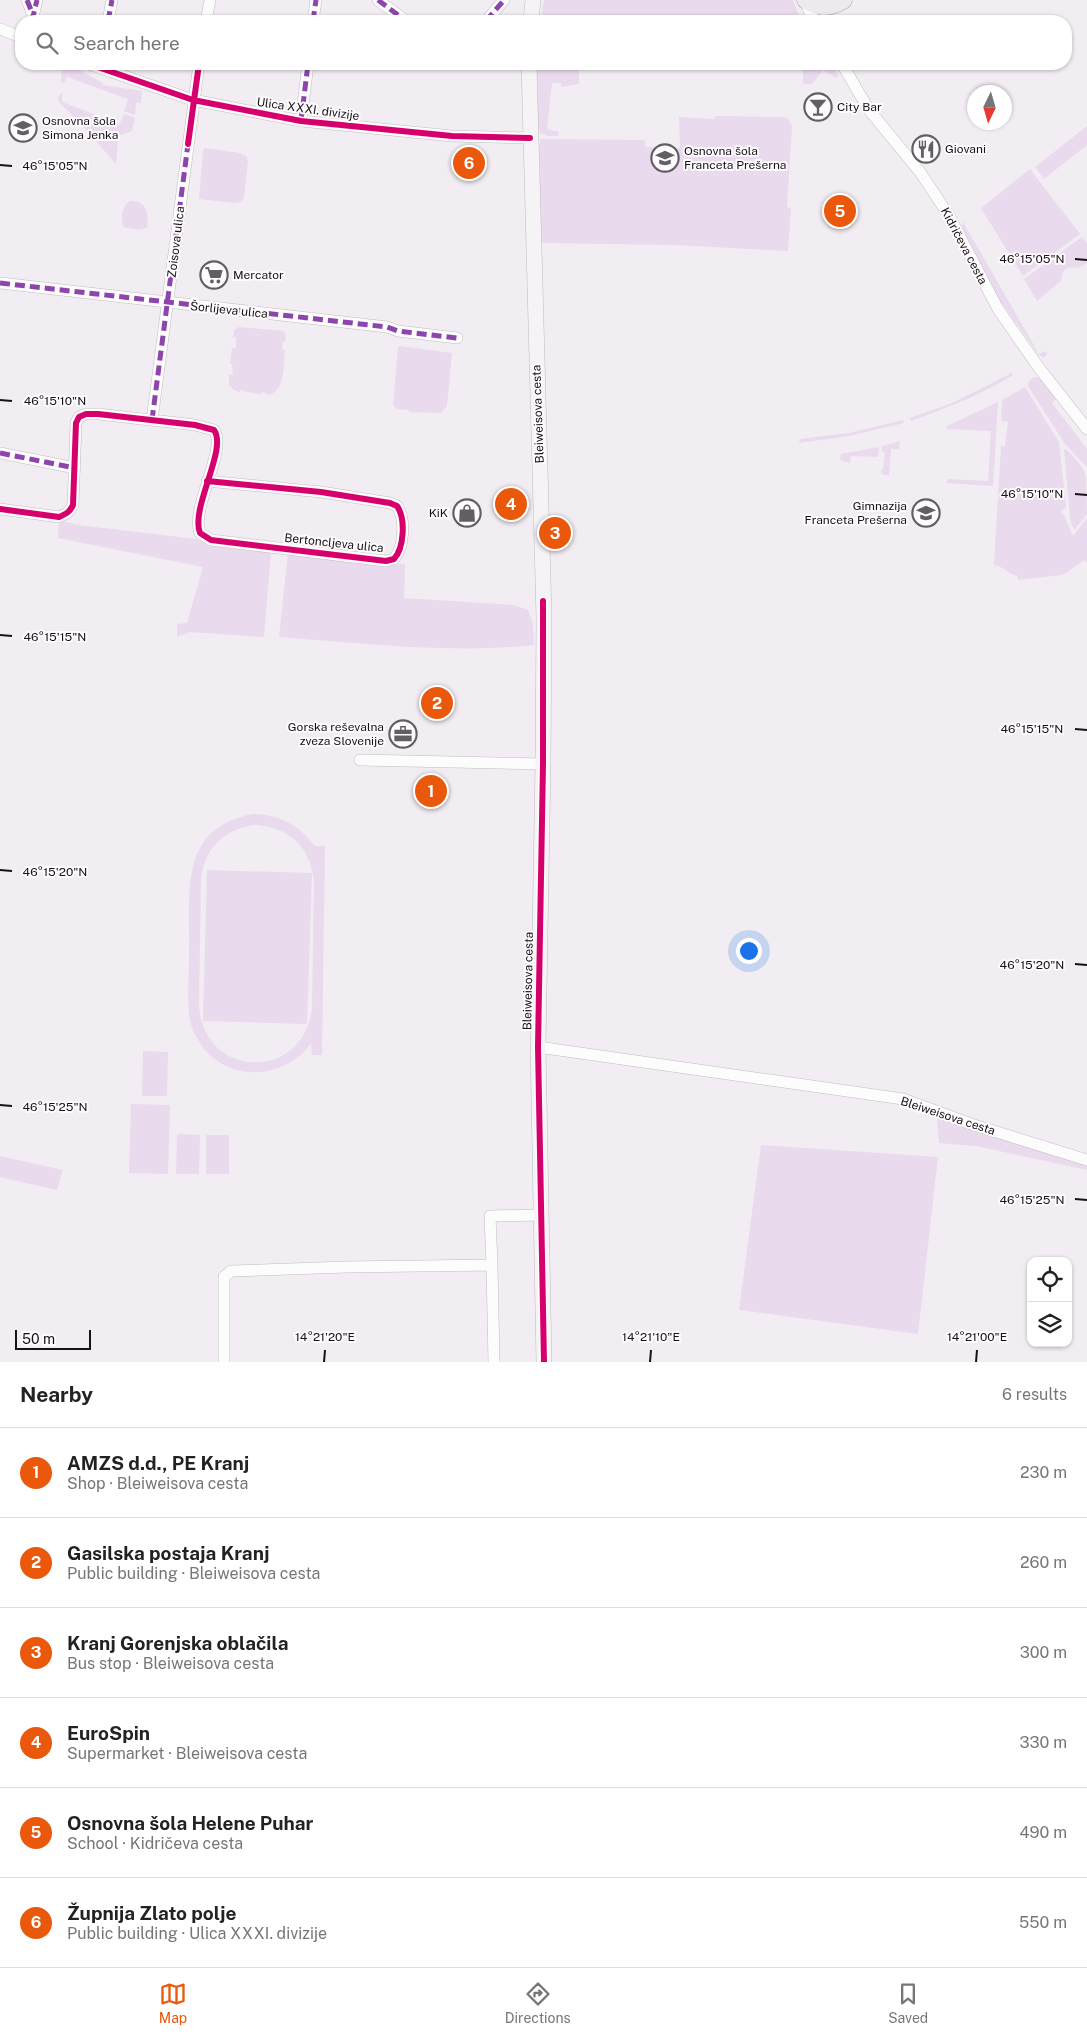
<!DOCTYPE html>
<html lang="en">
<head>
<meta charset="utf-8">
<style>
  :root { --surface:#fff; --page:#f2f2f2; --text:#222; --muted:#767676; --line:#e0e0e0; --accent:#ea580c }
  body { margin:0; font-family:"Public Sans",sans-serif; background:var(--page); color:var(--text) }
  .controls { position:absolute; right:15px; bottom:15px; display:grid; overflow:hidden; border-radius:10px; box-shadow:0 1px 4px #0004 }
  .controls button { width:45px; height:45px; display:grid; place-items:center; padding:0; border:0; border-bottom:1px solid var(--line); background:var(--surface); color:var(--text); font:25px sans-serif }
  .compass { position:absolute; left:967px; top:85px; width:45px; height:45px; border-radius:50%; background:var(--surface); box-shadow:0 1px 4px #0004; rotate:185deg }
  .scale { position:absolute; left:15px; bottom:12px; width:76px; box-sizing:border-box; padding-left:5px; border:2px solid #151315; border-top:0; font-size:14px; line-height:18px; white-space:nowrap; color:#151315; -webkit-text-stroke:4px #fefafe; paint-order:stroke }
  .you { position:absolute; left:748px; top:950px; width:18px; height:18px; margin:-12px; border:4px solid #fff; border-radius:50%; background:#1a73e8; box-shadow:0 0 0 8px #1a73e833 }
  .badge { display:grid; place-items:center; width:32px; height:32px; border-radius:50%; background:var(--accent); color:#fff; font-size:16px; font-weight:700 }
  .pin { position:absolute; translate:-50% -50%; border:2px solid #fff; box-shadow:0 1px 5px #0006 }
  .list { margin:0; padding:0; list-style:none }
  h2 { display:flex; justify-content:space-between; align-items:center; height:65px; margin:0; padding:0 20px; font-size:21px }
  h2 small { font-size:16px; font-weight:400; color:var(--muted) }
  .list li { display:grid; grid-template-columns:32px 1fr auto; gap:15px; align-items:center; box-sizing:border-box; height:90px; padding:0 20px; border-top:1px solid var(--line) }
  .list b { display:block; font-size:19px; white-space:nowrap }
  .list p { margin:0; font-size:16px; white-space:nowrap; color:var(--muted) }
  .list em { font-size:16px; font-style:normal; color:var(--muted) }
  .icon { flex:none; width:28px; height:28px; fill:none; stroke:currentColor; stroke-width:2; stroke-linecap:round; stroke-linejoin:round }
  .map { position:relative; flex:none; width:1087px; height:1362px; overflow:hidden }
  .search { position:absolute; background:var(--surface); box-shadow:0 1px 4px #0004; left:15px; right:15px; top:15px; height:55px; display:flex; align-items:center; gap:12px; box-sizing:border-box; padding:0 18px; border-radius:20px; color:var(--muted); font-size:19px }
  .sheet { height:605px; background:var(--surface) }
  nav { display:flex; justify-content:space-around; align-items:center; box-sizing:border-box; height:70px; border-top:1px solid var(--line); background:var(--surface); font-size:14px; color:var(--muted) }
  nav a { display:grid; justify-items:center; gap:2px }
  nav .on { color:var(--accent) }
  .map>svg:first-child { display:block }
  .green { fill:#e9daed; fill-rule:evenodd }
  .lines { fill:none; stroke-linecap:round; stroke-linejoin:round }
  .minor-casing { stroke:#c0bdc0; stroke-width:12 }
  .secondary-casing { stroke:#c0bdc0; stroke-width:16 }
  .primary-casing { stroke:#b0a7b2; stroke-width:19 }
  .minor { stroke:#fdfcfd; stroke-width:11 }
  .secondary { stroke:#f5f3f5; stroke-width:15 }
  .primary { stroke:#eee9ef; stroke-width:18 }
  .quiet { stroke:#8e44ad; stroke-width:5; stroke-dasharray:10 5; stroke-linecap:butt }
  .cycleway-casing { stroke:#fefafe; stroke-width:9 }
  .cycleway { stroke:#d6006c; stroke-width:6 }
  .ticks { fill:none; stroke:#151315; stroke-width:2 }
  .labels { text-anchor:middle; stroke-width:4; stroke-linejoin:round; paint-order:stroke }
  .poi-label { font-size:12px; fill:#151315; stroke:#fefafe; text-anchor:start }
  .street-label { font-size:12px; fill:#151315; stroke:#fefafe }
  .ticks-label { font-size:12px; text-anchor:middle; fill:#151315; stroke:#fefafe; stroke-width:4; stroke-linejoin:round; paint-order:stroke }
</style>
</head>
<body>
<div class="map">
<svg width="1087" height="1362" viewBox="0 0 1087 1362">
  <rect width="100%" height="100%" fill="#f1edf2"/>
  <path class="green" d="M 544,0 L 793,0 L 799,15 L 798,21 L 541,21 Z
    M 64,64 L 68,64 L 103,83 L 102,85 L 142,91 L 141,103 L 136,103 L 135,115 L 124,111 L 128,99 L 67,77 L 64,83 L 61,83 L 62,67 Z
    M 537,64 L 579,64 L 579,84 L 561,87 L 561,83 L 552,83 L 547,129 L 559,132 L 558,136 L 547,136 L 544,134 L 540,134 L 540,130 L 538,130 Z
    M 803,64 L 831,64 L 838,75 L 836,78 L 823,70 L 812,84 L 803,84 Z
    M 62,93 L 62,102 L 120,124 L 124,114 L 135,118 L 132,131 L 118,136 L 116,164 L 82,125 L 59,102 L 58,96 Z
    M 715,116 L 783,117 L 788,119 L 792,126 L 787,207 L 791,208 L 788,251 L 674,245 L 541,243 L 539,146 L 540,145 L 540,139 L 645,140 L 645,147 L 680,148 L 679,117 L 715,119 Z
    M 1087,126 L 1087,145 L 1044,179 L 1035,167 Z
    M 205,148 L 240,153 L 246,156 L 248,161 L 244,197 L 241,202 L 234,203 L 199,199 L 203,151 Z
    M 1030,169 L 1080,234 L 1023,276 L 981,208 Z
    M 130,201 C 148,201 149,215 147,228 L 139,230 L 124,227 C 120,218 122,206 130,201 Z
    M 963,222 L 1039,354 L 1045,351 L 1047,354 L 1044,358 L 1039,355 L 999,299 L 961,226 Z
    M 1082,237 L 1087,243 L 1087,263 L 1079,268 C 1067,266 1063,267 1061,281 L 1037,301 L 1024,279 Z
    M 239,327 L 283,331 L 286,334 L 285,342 L 283,342 L 282,349 L 285,350 C 283,364 286,394 266,395 L 266,393 L 261,392 L 261,394 L 246,392 L 245,391 L 240,390 L 240,392 L 234,390 L 229,385 L 229,374 L 233,375 L 232,364 L 230,364 L 232,348 L 236,348 L 236,337 L 233,337 L 234,330 Z
    M 400,346 L 452,353 L 447,406 L 441,413 L 409,412 L 409,410 L 397,409 L 393,405 L 398,347 Z
    M 1012,373 L 1013,375 C 981,395 946,408 911,421 L 910,418 L 952,403 Z
    M 1034,377 L 1042,379 L 1058,398 L 1052,403 L 1087,449 L 1087,467 L 1065,444 L 1028,386 L 1029,381 Z
    M 1025,387 L 1059,442 L 1066,508 L 1062,510 L 1062,515 L 1064,515 L 1073,536 L 1087,518 L 1087,563 L 1084,560 L 1066,573 L 1061,575 L 1018,580 L 1017,576 C 1008,574 1002,565 994,565 L 1001,446 L 1005,446 L 1008,422 L 1001,421 L 1002,400 Z
    M 998,402 L 993,486 L 947,483 L 947,479 L 988,481 L 991,431 L 947,429 L 947,426 Z
    M 903,420 L 904,423 L 849,436 L 799,443 L 800,439 L 849,433 Z
    M 900,441 L 899,449 L 891,449 L 889,475 L 882,475 L 881,470 L 883,469 L 885,452 L 882,452 L 882,446 Z
    M 879,447 L 878,457 L 851,456 L 850,463 L 842,461 L 840,459 L 841,454 Z
    M 1064,449 L 1067,450 C 1074,458 1084,466 1086,477 L 1087,514 L 1075,529 L 1072,526 L 1070,518 Z
    M 59,520 L 78,525 L 196,539 L 205,543 L 271,551 L 264,637 L 190,632 L 177,637 L 177,624 L 187,623 L 203,567 L 58,538 Z
    M 288,552 L 387,564 L 405,564 L 404,598 L 512,605 L 528,610 L 533,624 L 534,645 C 450,654 362,643 279,637 Z
    M 253,814 C 280,815 299,825 315,846 L 325,846 L 322,1055 L 312,1055 L 311,1043 C 283,1083 219,1083 196,1036 C 192,1030 190,1022 189,1015 C 187,995 189,974 189,954 C 190,924 185,876 199,850 C 210,828 231,818 253,814 ZM 254,825 C 288,826 311,847 314,882 L 312,1008 C 304,1082 204,1080 199,1006 L 201,879 C 204,849 224,829 254,825 Z
    M 207,870 L 312,873 L 307,1024 L 203,1021 Z
    M 143,1051 L 168,1052 L 167,1096 L 142,1096 Z
    M 131,1104 L 170,1105 L 168,1174 L 129,1173 Z
    M 937,1117 L 1087,1164 L 1087,1170 L 976,1146 L 939,1143 Z
    M 177,1134 L 200,1135 L 199,1174 L 176,1174 Z
    M 206,1135 L 229,1135 L 229,1174 L 206,1174 Z
    M 761,1145 L 938,1157 L 918,1334 L 739,1310 Z
    M 0,1156 L 63,1170 L 57,1190 L 0,1177 Z"/>
  <g class="lines">
    <g class="minor-casing">
      <path id="minor" d="M 27,0 L 33,15
        M 378,0 L 406,21
        M 805,0 L 811,15 L 816,21
        M 32,21 L 37,0
        M 108,21 L 112,0
        M 206,21 L 210,0
        M 313,21 L 316,0
        M 486,21 L 504,0
        M 0,29 L 21,37
        M 89,64 L 193,100 L 301,121 L 452,136 L 530,138
        M 842,64 L 869,110 L 920,172 L 948,214 L 998,309 L 1039,368 L 1087,429
        M 301,121 L 308,64
        M 0,283 L 387,327 L 398,331 L 457,338
        M 152,420 L 199,64
        M 0,453 L 75,468
        M 0,509 L 59,517 C 66,514 70,512 73,505 L 76,423 L 79,417 L 86,414 L 98,414 L 195,425 L 214,430 C 228,449 190,508 200,533 L 211,540 L 386,561 L 394,559 C 404,548 406,519 397,506 L 390,503 L 321,492 L 207,481
        M 360,760 L 543,764
        M 538,1047 L 903,1099 L 971,1124 L 1087,1160
        M 492,1265 L 490,1216 L 541,1215
        M 224,1362 L 224,1277 L 231,1271 L 346,1267 L 492,1265 L 494,1362"/>
    </g>
    <g class="secondary-casing">
      <path id="secondary" d="M 531,21 L 533,0
        M 529,64 L 544,617 L 543,764 L 538,1047 L 544,1362"/>
    </g>
    <g class="primary-casing">
      <path id="primary" d="M 806,0 C 820,8 829,8 843,0"/>
    </g>
    <use href="#minor" class="minor"/>
    <use href="#secondary" class="secondary"/>
    <use href="#primary" class="primary"/>
    <path class="quiet" d="M 27,0 L 33,15
      M 378,0 L 406,21
      M 32,21 L 37,0
      M 108,21 L 112,0
      M 313,21 L 316,0
      M 486,21 L 504,0
      M 301,121 L 308,64
      M 0,283 L 387,327 L 398,331 L 457,338
      M 152,420 L 188,144
      M 0,453 L 75,468"/>
    <g class="cycleway-casing">
      <path id="cycleway" d="M 89,64 L 193,100 L 301,121 L 452,136 L 530,138
        M 188,144 L 199,64
        M 0,509 L 59,517 C 66,514 70,512 73,505 L 76,423 L 79,417 L 86,414 L 98,414 L 195,425 L 214,430 C 228,449 190,508 200,533 L 211,540 L 386,561 L 394,559 C 404,548 406,519 397,506 L 390,503 L 321,492 L 207,481
        M 543,601 L 543,764 L 538,1047 L 544,1362"/>
    </g>
    <use href="#cycleway" class="cycleway"/>
  </g>
  <path class="ticks" d="M 0,165 L 12,166M 1075,259 L 1087,260M 0,400 L 12,401M 1075,494 L 1087,495M 0,635 L 12,636M 1075,729 L 1087,730M 0,870 L 12,871M 1075,964 L 1087,965M 0,1105 L 12,1106M 1075,1199 L 1087,1200M 324,1362 L 325,1350M 650,1362 L 651,1350M 976,1362 L 977,1350"/>
  <defs>
    <g id="bar-ring" transform="scale(1.4375)"><circle r="9.5" fill="#fefafe" stroke="#625f62" stroke-width="1.5"/><path d="M-6-5H6L.8 .8V4.5H3.5V6h-7V4.5H-.8V.8Z" fill="#625f62"/></g>
    <g id="school-ring" transform="scale(1.4375)"><circle r="9.5" fill="#fefafe" stroke="#625f62" stroke-width="1.5"/><path d="M0-5L7-2L0 1L-7-2ZM-4 1L0 2.5L4 1V4Q0 6-4 4Z" fill="#625f62"/></g>
    <g id="restaurant-ring" transform="scale(1.4375)"><circle r="9.5" fill="#fefafe" stroke="#625f62" stroke-width="1.5"/><path d="M-5-6h1v4h1v-4h1v4h1v-4h1v5L-1.5 .5V6h-2V.5L-5-1ZM5-6V6H3V1.5H1.5Q1.5-4 5-6Z" fill="#625f62"/></g>
    <g id="supermarket-ring" transform="scale(1.4375)"><circle r="9.5" fill="#fefafe" stroke="#625f62" stroke-width="1.5"/><path d="M-6-5.5h2.5l.6 2H6L4.5 2H-2.5L-4.4-4H-6ZM-1.5 3.2a1.3 1.3 0 1 0 .1 0ZM3 3.2a1.3 1.3 0 1 0 .1 0Z" fill="#625f62"/></g>
    <g id="shop-ring" transform="scale(1.4375)"><circle r="9.5" fill="#fefafe" stroke="#625f62" stroke-width="1.5"/><path d="M-5-2.5h2.3a2.7 3.5 0 0 1 5.4 0H5L5.5 6h-11ZM-1.5-2.5h3a1.5 2.3 0 0 0-3 0Z" fill="#625f62"/></g>
    <g id="office-ring" transform="scale(1.4375)"><circle r="9.5" fill="#fefafe" stroke="#625f62" stroke-width="1.5"/><path d="M-6-3h4V-5.5h4V-3h4V5H-6ZM-1-4.5V-3h2v-1.5ZM-6 0V1H6V0Z" fill="#625f62"/></g>
  </defs>
  <g fill-rule="evenodd">
    <use href="#bar-ring" x="818" y="107"/>
    <use href="#school-ring" x="23" y="128"/>
    <use href="#restaurant-ring" x="926" y="149"/>
    <use href="#school-ring" x="665" y="158"/>
    <use href="#supermarket-ring" x="214" y="275"/>
    <use href="#shop-ring" x="467" y="513"/>
    <use href="#school-ring" x="926" y="513"/>
    <use href="#office-ring" x="403" y="734"/>
  </g>
  <g class="labels">
    <g class="poi-label">
      <text x="837" y="111">City Bar</text>
      <text x="42" y="125">Osnovna šola<tspan x="42" dy="14">Simona Jenka</tspan></text>
      <text x="945" y="153">Giovani</text>
      <text x="684" y="155">Osnovna šola<tspan x="684" dy="14">Franceta Prešerna</tspan></text>
      <text x="233" y="279">Mercator</text>
      <text x="907" y="510" text-anchor="end">Gimnazija<tspan x="907" dy="14">Franceta Prešerna</tspan></text>
      <text x="448" y="517" text-anchor="end">KiK</text>
      <text x="384" y="731" text-anchor="end">Gorska reševalna<tspan x="384" dy="14">zveza Slovenije</tspan></text>
    </g>
    <g class="street-label">
      <text transform="translate(308 109) rotate(8)" y="4">Ulica XXXI. divizije</text>
      <text transform="translate(176 242) rotate(-83)" y="4">Zoisova ulica</text>
      <text transform="translate(964 246) rotate(62)" y="4">Kidričeva cesta</text>
      <text transform="translate(229 310) rotate(6)" y="4">Šorlijeva ulica</text>
      <text transform="translate(538 414) rotate(-92)" y="4">Bleiweisova cesta</text>
      <text transform="translate(334 543) rotate(6)" y="4">Bertoncljeva ulica</text>
      <text transform="translate(528 981) rotate(-89)" y="4">Bleiweisova cesta</text>
      <text transform="translate(948 1116) rotate(18)" y="4">Bleiweisova cesta</text>
    </g>
  </g>
  <g class="ticks-label">
    <text x="55" y="170">46°15'05"N</text>
    <text x="1032" y="263">46°15'05"N</text>
    <text x="55" y="405">46°15'10"N</text>
    <text x="1032" y="498">46°15'10"N</text>
    <text x="55" y="641">46°15'15"N</text>
    <text x="1032" y="733">46°15'15"N</text>
    <text x="55" y="876">46°15'20"N</text>
    <text x="1032" y="969">46°15'20"N</text>
    <text x="55" y="1111">46°15'25"N</text>
    <text x="1032" y="1204">46°15'25"N</text>
    <text x="325" y="1341">14°21'20"E</text>
    <text x="651" y="1341">14°21'10"E</text>
    <text x="977" y="1341">14°21'00"E</text>
  </g>
</svg>
<div class="controls">
<button><svg class="icon" aria-label="locate" viewBox="0 0 24 24"><circle cx="12" cy="12" r="6"/><path d="M12 2v4M12 18v4M2 12h4M18 12h4"/></svg></button>
<button><svg class="icon" aria-label="layers" viewBox="0 0 24 24"><path d="M12 4l9 5-9 5-9-5zM3 14l9 5 9-5"/></svg></button>
</div>
<svg class="compass" viewBox="-18 -18 36 36"><path d="M0-13l5 13h-10z" fill="#e53935"/><path d="M0 13l5-13h-10z" fill="#767676"/></svg>
<div class="scale">50 m</div>
<div class="you"></div>
<div class="pin badge" style="left:431px;top:791px">1</div>
<div class="pin badge" style="left:437px;top:703px">2</div>
<div class="pin badge" style="left:555px;top:533px">3</div>
<div class="pin badge" style="left:511px;top:504px">4</div>
<div class="pin badge" style="left:840px;top:211px">5</div>
<div class="pin badge" style="left:469px;top:163px">6</div>
<div class="search"><svg class="icon" aria-label="search" viewBox="0 0 24 24"><circle cx="10" cy="10" r="6"/><path d="M15 15l6 6"/></svg>Search here</div>
</div>
<section class="sheet">
<h2>Nearby<small>6 results</small></h2>
<ul class="list">
<li><span class="badge">1</span><div><b>AMZS d.d., PE Kranj</b><p>Shop · Bleiweisova cesta</p></div><em>230 m</em></li>
<li><span class="badge">2</span><div><b>Gasilska postaja Kranj</b><p>Public building · Bleiweisova cesta</p></div><em>260 m</em></li>
<li><span class="badge">3</span><div><b>Kranj Gorenjska oblačila</b><p>Bus stop · Bleiweisova cesta</p></div><em>300 m</em></li>
<li><span class="badge">4</span><div><b>EuroSpin</b><p>Supermarket · Bleiweisova cesta</p></div><em>330 m</em></li>
<li><span class="badge">5</span><div><b>Osnovna šola Helene Puhar</b><p>School · Kidričeva cesta</p></div><em>490 m</em></li>
<li><span class="badge">6</span><div><b>Župnija Zlato polje</b><p>Public building · Ulica XXXI. divizije</p></div><em>550 m</em></li>
</ul>
</section>
<nav>
<a class="on"><svg class="icon" aria-label="map" viewBox="0 0 24 24"><path d="M3 6l6-2 6 2 6-2v14l-6 2-6-2-6 2zM9 4v14M15 6v14"/></svg>Map</a>
<a><svg class="icon" aria-label="directions" viewBox="0 0 24 24"><path d="M12 3l9 9-9 9-9-9zM9 14v-3h6M13 9l2 2-2 2"/></svg>Directions</a>
<a><svg class="icon" aria-label="saved" viewBox="0 0 24 24"><path d="M7 4h10v16l-5-4-5 4z"/></svg>Saved</a>
</nav>
</body>
</html>
